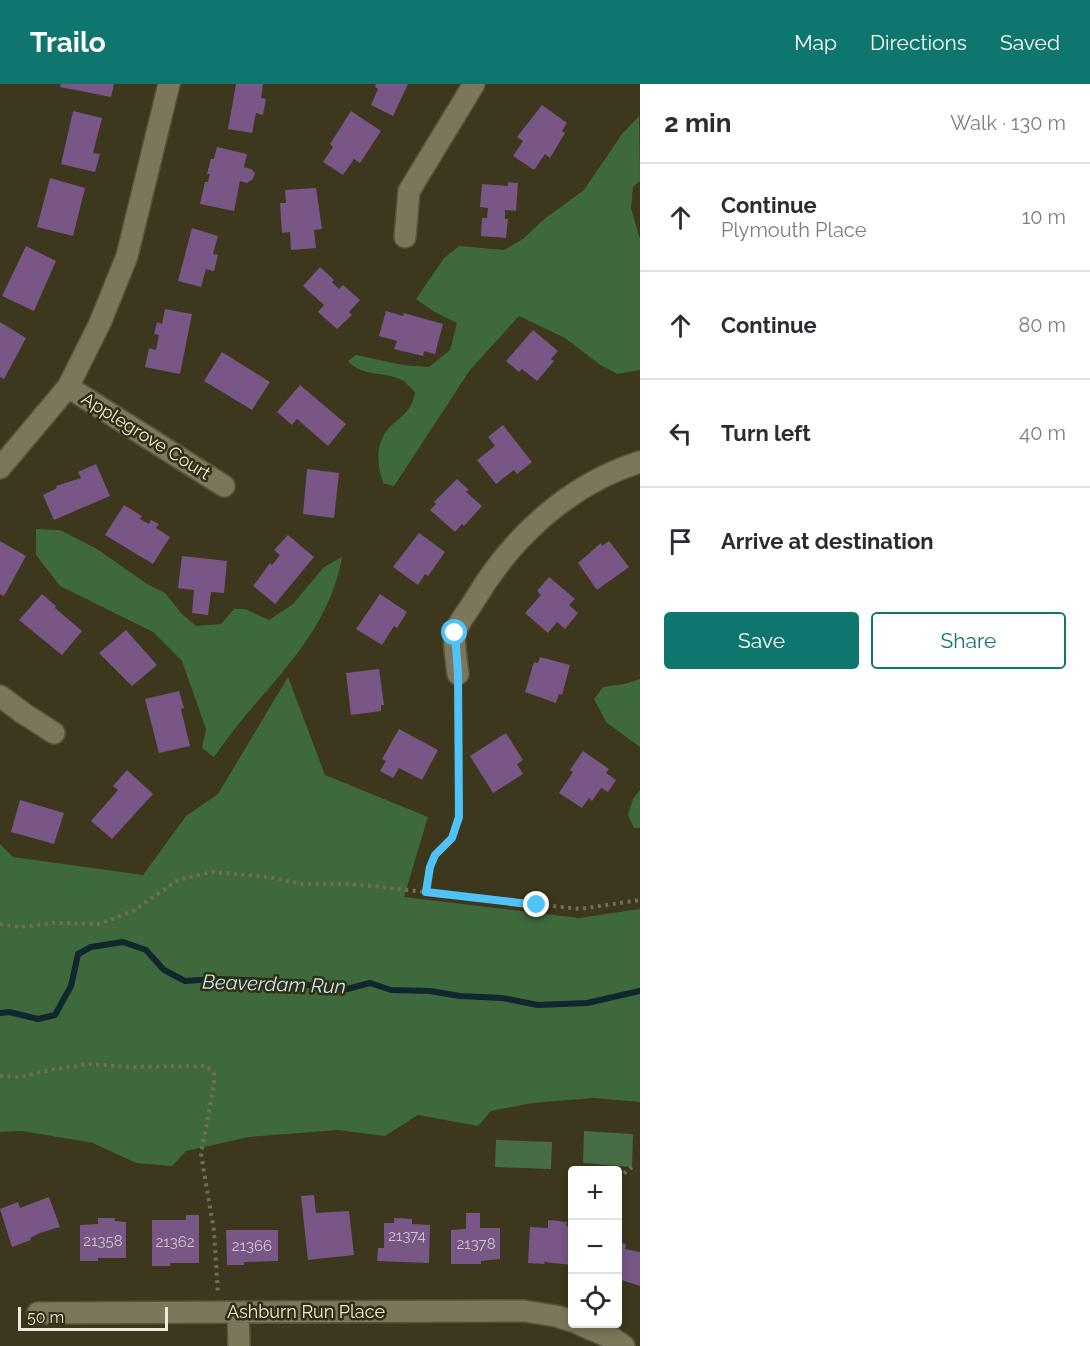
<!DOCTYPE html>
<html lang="en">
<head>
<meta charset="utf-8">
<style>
  :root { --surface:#fff; --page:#f2f2f3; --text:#2b2b33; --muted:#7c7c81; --line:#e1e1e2; --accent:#0f766e }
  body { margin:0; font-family:Raleway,sans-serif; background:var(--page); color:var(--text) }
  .controls { position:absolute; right:18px; bottom:18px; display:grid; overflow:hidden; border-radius:6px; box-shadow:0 3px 9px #0003 }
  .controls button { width:54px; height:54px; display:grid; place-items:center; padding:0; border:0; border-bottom:2px solid var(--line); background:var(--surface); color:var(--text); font:30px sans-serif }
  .scale { position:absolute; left:18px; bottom:15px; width:150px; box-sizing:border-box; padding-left:6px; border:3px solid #eeeadb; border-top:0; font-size:16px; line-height:21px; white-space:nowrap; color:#eeeadb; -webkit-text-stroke:4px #322d13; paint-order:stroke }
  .stop { position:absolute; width:18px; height:18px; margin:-14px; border:4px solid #4fc3f7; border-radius:50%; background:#fff }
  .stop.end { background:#4fc3f7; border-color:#fff; box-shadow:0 2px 6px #0008 }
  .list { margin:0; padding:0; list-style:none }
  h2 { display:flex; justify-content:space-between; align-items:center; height:78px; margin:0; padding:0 24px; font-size:26px }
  h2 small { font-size:20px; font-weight:400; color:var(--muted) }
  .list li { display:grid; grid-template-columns:39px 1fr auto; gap:18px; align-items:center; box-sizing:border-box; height:108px; padding:0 24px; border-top:2px solid var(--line) }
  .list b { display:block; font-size:22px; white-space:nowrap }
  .list p { margin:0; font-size:20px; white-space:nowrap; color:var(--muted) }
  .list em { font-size:20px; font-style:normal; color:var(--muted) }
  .actions { display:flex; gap:12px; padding:18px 24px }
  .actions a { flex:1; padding:14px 0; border:2px solid var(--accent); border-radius:6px; text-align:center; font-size:21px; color:var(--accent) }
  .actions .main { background:var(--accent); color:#fff }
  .icon { flex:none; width:33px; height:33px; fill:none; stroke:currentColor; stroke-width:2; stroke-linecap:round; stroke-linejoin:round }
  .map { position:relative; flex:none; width:640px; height:1262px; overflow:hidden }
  header { display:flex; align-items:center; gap:36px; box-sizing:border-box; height:84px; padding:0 30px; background:var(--accent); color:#fff }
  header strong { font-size:28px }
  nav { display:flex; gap:33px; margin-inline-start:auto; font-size:21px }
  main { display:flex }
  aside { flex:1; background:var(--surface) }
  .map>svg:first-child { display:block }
  .green { fill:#466d45 }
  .forest { fill:#3d693d }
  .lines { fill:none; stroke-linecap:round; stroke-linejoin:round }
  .stream { stroke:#0f272f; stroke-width:6 }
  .building { fill:#785686 }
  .minor-casing { stroke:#59533d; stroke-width:24 }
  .path { stroke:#726d56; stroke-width:4; stroke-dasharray:3 4.5; stroke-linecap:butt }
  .minor { stroke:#7c765a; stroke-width:21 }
  .route { stroke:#4fc3f7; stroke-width:8 }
  .labels { text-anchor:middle; stroke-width:5; stroke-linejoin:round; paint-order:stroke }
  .number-label { font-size:15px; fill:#d0c5c6 }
  .street-label { font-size:18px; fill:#eeeadb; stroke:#322d13 }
  .water-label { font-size:20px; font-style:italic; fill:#c3ebf9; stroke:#322d13 }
</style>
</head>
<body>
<header>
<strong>Trailo</strong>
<nav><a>Map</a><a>Directions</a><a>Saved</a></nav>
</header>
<main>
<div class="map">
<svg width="640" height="1262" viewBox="0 0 640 1262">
  <rect width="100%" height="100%" fill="#3d371d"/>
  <path class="green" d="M 584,1047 L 633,1050 L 632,1083 L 583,1079 Z
    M 496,1056 L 552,1058 L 551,1085 L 495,1083 Z"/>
  <path class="forest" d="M 639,32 L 640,97 L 633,103 L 631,124 L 640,155 L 640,286 L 617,290 L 599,280 L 565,254 L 519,232 L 470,286 L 394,402 L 383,399 C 378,383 375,365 385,349 C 396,334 412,330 415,308 C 412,305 408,301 405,298 C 386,286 363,294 348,277 L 356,271 L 402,281 L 429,283 L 450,266 L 457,239 L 433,227 L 416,215 L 444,174 L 459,162 L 504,166 L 523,155 L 543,136 L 584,106 L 622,50 Z
    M 36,445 L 60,446 L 97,465 L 147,500 L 165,509 L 181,529 L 196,542 L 221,540 L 234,525 L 245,525 L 269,536 L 293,520 L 324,483 L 342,473 C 331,538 286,584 245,632 C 234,645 224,659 214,673 L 202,664 L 206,645 L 182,577 L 153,548 L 60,502 L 36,471 Z
    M 288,593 L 325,691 L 428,733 L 404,813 L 579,834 L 640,825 L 640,1018 L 594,1014 L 532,1019 L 491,1027 L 478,1042 L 418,1031 L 385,1052 L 338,1046 L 249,1053 L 186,1067 L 172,1082 L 136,1079 L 93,1059 L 22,1047 L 0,1048 L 0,760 L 13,773 L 143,791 L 186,732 L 218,710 Z
    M 640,595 L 640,663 L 606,638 L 594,615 L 603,603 L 624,600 Z
    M 640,706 L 640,744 L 634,744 L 628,731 L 633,715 Z"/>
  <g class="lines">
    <path class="stream" d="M 0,929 L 9,928 L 38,935 L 55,931 L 71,902 L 78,870 L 91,863 L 123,858 L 146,866 L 164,886 L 185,897 L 216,895 L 269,897 L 347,905 L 370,899 L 391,906 L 430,907 L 460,912 L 502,914 L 538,921 L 587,919 L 640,907"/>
  </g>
  <path class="building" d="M 61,0 L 114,0 L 111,13 L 60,3 Z
    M 236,0 L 263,0 L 261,14 L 266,15 L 263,31 L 256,29 L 252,49 L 228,45 Z
    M 376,0 L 408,0 L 393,32 L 371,21 L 378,5 L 375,3 Z
    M 542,21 L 567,39 L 562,47 L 565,49 L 550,74 L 545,70 L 534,86 L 513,72 L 523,57 L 517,53 Z
    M 73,27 L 102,34 L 93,69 L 100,70 L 95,88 L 61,80 Z
    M 351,27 L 381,47 L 360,79 L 354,75 L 343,91 L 323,78 L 333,63 L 330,60 Z
    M 217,63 L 247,70 L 244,83 L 251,85 L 255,89 L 253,95 L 247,99 L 240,97 L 234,127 L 200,120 L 205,98 L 208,98 L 210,90 L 207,90 L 211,75 L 214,75 Z
    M 50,94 L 85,104 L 73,152 L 37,143 Z
    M 508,98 L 518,99 L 516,127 L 505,126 L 505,135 L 508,135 L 506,154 L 481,152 L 482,134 L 487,134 L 488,124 L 480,123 L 482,100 L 508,102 Z
    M 316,104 L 322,145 L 314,146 L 316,164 L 291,166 L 290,148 L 282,149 L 280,119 L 286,119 L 285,106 Z
    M 192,144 L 218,152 L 213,170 L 218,171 L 214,187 L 206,185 L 201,203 L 178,197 Z
    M 26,162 L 56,177 L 34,227 L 2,212 Z
    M 320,183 L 334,196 L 332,198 L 339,205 L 343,201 L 360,216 L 349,228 L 352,231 L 337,245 L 318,228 L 324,221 L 303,202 Z
    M 165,225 L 192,230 L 180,290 L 145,283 L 149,264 L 156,266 L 159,251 L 154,250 L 157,238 L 162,240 Z
    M 386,227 L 403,232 L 404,229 L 443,240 L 435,270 L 424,267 L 423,272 L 394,265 L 397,257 L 379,252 Z
    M 0,238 L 26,254 L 4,295 L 0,293 Z
    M 533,246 L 558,267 L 551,275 L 554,277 L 537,297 L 522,285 L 519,288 L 506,277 Z
    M 222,268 L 270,298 L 252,326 L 204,297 Z
    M 300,301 L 346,340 L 328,362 L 297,335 L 292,341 L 277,328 Z
    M 503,341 L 532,378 L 517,390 L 514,386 L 496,400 L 477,376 L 495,362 L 488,353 Z
    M 96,380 L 110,412 L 54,436 L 43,411 L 57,404 L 56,402 L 81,394 L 78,388 Z
    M 307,385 L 339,389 L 334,434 L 303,430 Z
    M 457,395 L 469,406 L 466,408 L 482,422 L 464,442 L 462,440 L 455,448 L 430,426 L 436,420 L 434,418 Z
    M 124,421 L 142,432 L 140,435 L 149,440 L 151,436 L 159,440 L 156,444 L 170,453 L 153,480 L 105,451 Z
    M 419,449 L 445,468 L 428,492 L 425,490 L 418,501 L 393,483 Z
    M 288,451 L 314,473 L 275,520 L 253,502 L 270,479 L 272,481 L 280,471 L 274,466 Z
    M 0,457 L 26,472 L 4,512 L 0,510 Z
    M 609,457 L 629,483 L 597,506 L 578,479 L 601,459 L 602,462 Z
    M 182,472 L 227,477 L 224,509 L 211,508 L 208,531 L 192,529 L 194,506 L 178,504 Z
    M 549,493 L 575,515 L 569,521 L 578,529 L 565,545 L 557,538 L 548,549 L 525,529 L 541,511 L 537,507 Z
    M 42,510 L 56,522 L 55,524 L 82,547 L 62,571 L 19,536 Z
    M 380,510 L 407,528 L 397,544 L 394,542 L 382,561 L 356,545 Z
    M 126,546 L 157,581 L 132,602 L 99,569 Z
    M 540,573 L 570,581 L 562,611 L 559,610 L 556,619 L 525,608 L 534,578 L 538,579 Z
    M 379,585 L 384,621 L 381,621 L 381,627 L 351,631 L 346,589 Z
    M 179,607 L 184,624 L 181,625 L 190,662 L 159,669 L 145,615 Z
    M 399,645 L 438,666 L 422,696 L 399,684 L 393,694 L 380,687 L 386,677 L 382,675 Z
    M 506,649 L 523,676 L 517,680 L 523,690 L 493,709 L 470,672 Z
    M 583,667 L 609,685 L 606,689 L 616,696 L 608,708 L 601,704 L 592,717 L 589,714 L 582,724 L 559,709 L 573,688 L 570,686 Z
    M 127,686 L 153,710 L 112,755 L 91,737 L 118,706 L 113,702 Z
    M 20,716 L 64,729 L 54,760 L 11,748 Z
    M 314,1111 L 316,1129 L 349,1127 L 354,1171 L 308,1176 L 301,1112 Z
    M 49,1113 L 60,1143 L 40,1149 L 30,1154 L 31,1156 L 12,1163 L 0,1125 L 18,1118 L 20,1124 Z
    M 466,1129 L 480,1129 L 480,1144 L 500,1144 L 500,1175 L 481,1177 L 481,1180 L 451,1180 L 451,1146 L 466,1145 Z
    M 186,1131 L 199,1131 L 199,1179 L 170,1179 L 170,1182 L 152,1182 L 152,1136 L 186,1136 Z
    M 98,1134 L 115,1134 L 115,1137 L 126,1138 L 126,1174 L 98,1174 L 98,1177 L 80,1177 L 80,1141 L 98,1140 Z
    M 394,1134 L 412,1135 L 412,1140 L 430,1141 L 429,1179 L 377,1177 L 378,1164 L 384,1164 L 384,1139 L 394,1139 Z
    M 548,1136 L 567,1138 L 566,1142 L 572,1143 L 572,1181 L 544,1178 L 545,1180 L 528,1179 L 530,1143 L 548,1144 Z
    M 226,1146 L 278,1146 L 278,1177 L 244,1178 L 244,1181 L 227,1181 Z
    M 618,1158 L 626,1160 L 625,1165 L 640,1168 L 640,1202 L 618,1195 Z"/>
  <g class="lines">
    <g class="minor-casing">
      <path id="minor" d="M 405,153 L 409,107 L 474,0
        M 68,303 L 224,402
        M 0,384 L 68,303 L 100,239 L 127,172 L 169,0
        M 458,590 C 457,580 453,558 455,549 C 458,538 469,526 474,517 C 511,454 569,400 640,378
        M 0,612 L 23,629 L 54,649
        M 38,1229 L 524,1227 L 556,1232 L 572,1237
        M 238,1229 L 239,1262
        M 579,1240 L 614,1255 L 624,1262"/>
    </g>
    <path class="path" d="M 458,608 L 459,733 L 452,754 L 435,771 L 430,783 L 426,808 L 580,825 L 640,816
      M 0,840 L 19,843 L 54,839 L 99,840 L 133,827 L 178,796 L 211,788 L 269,793 L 302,800 L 352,800 L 426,808
      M 0,992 L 21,993 L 49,986 L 90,980 L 128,983 L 207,982 L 214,990 L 214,1001 L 201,1070 L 214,1147 L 218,1210
      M 618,1094 L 632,1083"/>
    <use href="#minor" class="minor"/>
  </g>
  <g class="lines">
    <path class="route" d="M 455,549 L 458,590 L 459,733 L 452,754 L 435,771 L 430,783 L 426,808 L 537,821"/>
  </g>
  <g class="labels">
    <g class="number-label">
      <text x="407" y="1157">21374</text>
      <text x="103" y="1162">21358</text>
      <text x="175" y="1163">21362</text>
      <text x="476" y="1165">21378</text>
      <text x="252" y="1167">21366</text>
    </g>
    <g class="street-label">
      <text transform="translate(146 352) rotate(32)" y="6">Applegrove Court</text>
      <text x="306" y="1234">Ashburn Run Place</text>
    </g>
    <g class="water-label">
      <text transform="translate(274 900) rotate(2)" y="7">Beaverdam Run</text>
    </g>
  </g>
</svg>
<div class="controls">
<button>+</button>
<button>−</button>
<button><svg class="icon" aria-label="locate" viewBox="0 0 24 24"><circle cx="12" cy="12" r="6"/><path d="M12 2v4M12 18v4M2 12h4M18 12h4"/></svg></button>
</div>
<div class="scale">50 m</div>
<div class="stop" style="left:455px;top:549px"></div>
<div class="stop end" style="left:537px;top:821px"></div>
</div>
<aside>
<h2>2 min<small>Walk · 130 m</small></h2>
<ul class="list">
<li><svg class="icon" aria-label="ahead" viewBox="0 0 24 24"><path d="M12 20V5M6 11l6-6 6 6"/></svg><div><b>Continue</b><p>Plymouth Place</p></div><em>10 m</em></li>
<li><svg class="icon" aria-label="ahead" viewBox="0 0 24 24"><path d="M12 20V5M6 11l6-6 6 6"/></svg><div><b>Continue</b></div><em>80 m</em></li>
<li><svg class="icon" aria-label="left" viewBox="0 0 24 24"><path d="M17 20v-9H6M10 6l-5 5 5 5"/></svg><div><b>Turn left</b></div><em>40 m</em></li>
<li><svg class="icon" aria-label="arrive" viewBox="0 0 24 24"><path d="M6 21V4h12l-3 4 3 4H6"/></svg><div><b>Arrive at destination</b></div></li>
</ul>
<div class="actions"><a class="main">Save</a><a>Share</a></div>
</aside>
</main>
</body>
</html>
